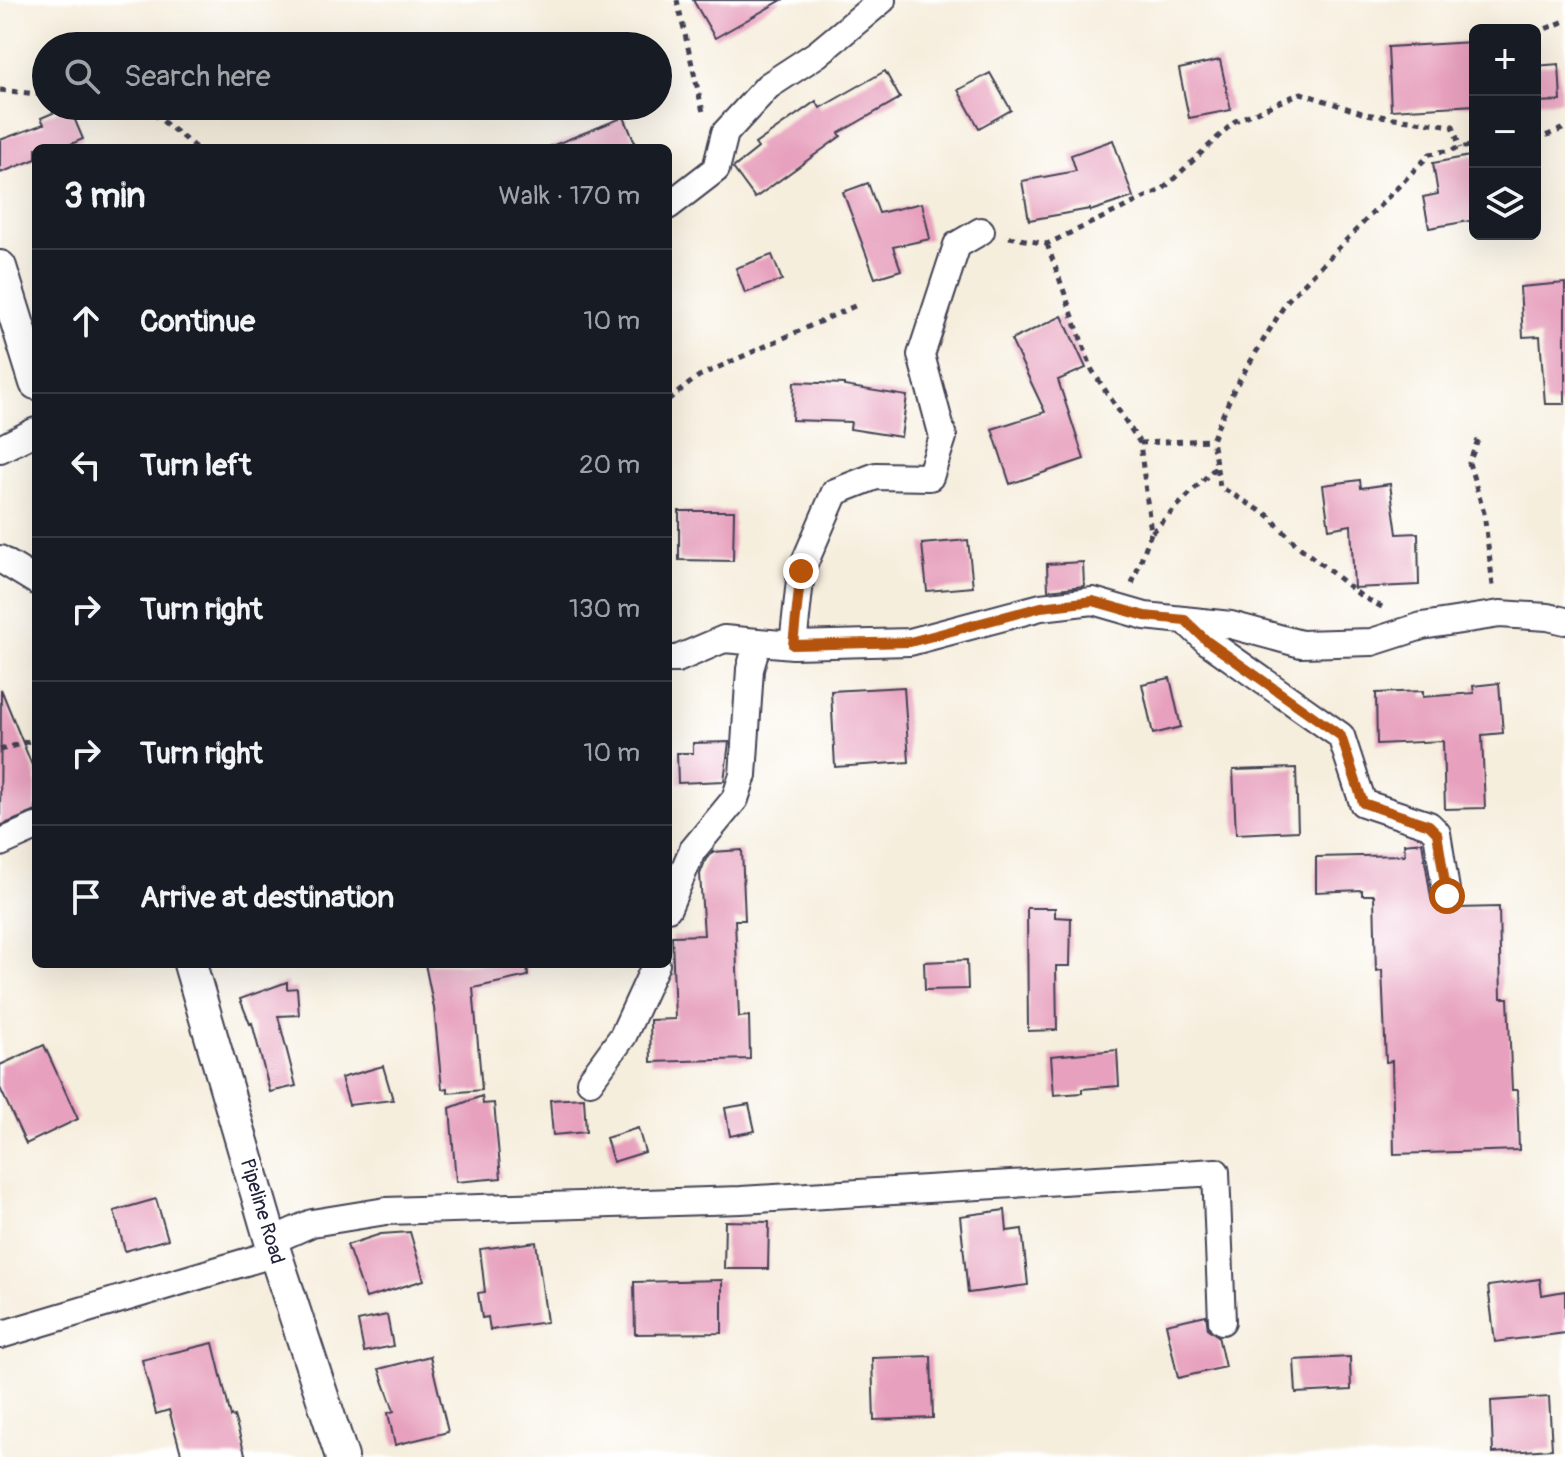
<!DOCTYPE html>
<html lang="en">
<head>
<meta charset="utf-8">
<style>
  :root { --surface:#171b24; --page:#20242c; --text:#f1f3f6; --muted:#9ea1a6; --line:#363941 }
  body { margin:0; font-family:Pangolin,sans-serif; background:var(--page); color:var(--text) }
  .controls { position:absolute; right:24px; top:24px; display:grid; overflow:hidden; border-radius:12px; box-shadow:0 8px 32px #0002 }
  .controls button { width:72px; height:72px; display:grid; place-items:center; padding:0; border:0; border-bottom:2px solid var(--line); background:var(--surface); color:var(--text); font:40px sans-serif }
  .stop { position:absolute; width:24px; height:24px; margin:-18px; border:6px solid #b45309; border-radius:50%; background:#fff }
  .stop.end { background:#b45309; border-color:#fff; box-shadow:0 2px 8px #0008 }
  .list { margin:0; padding:0; list-style:none }
  h2 { display:flex; justify-content:space-between; align-items:center; height:104px; margin:0; padding:0 32px; font-size:34px }
  h2 small { font-size:26px; font-weight:400; color:var(--muted) }
  .list li { display:grid; grid-template-columns:52px 1fr auto; gap:24px; align-items:center; box-sizing:border-box; height:144px; padding:0 32px; border-top:2px solid var(--line) }
  .list b { display:block; font-size:30px; white-space:nowrap }
  .list em { font-size:26px; font-style:normal; color:var(--muted) }
  .icon { flex:none; width:44px; height:44px; fill:none; stroke:currentColor; stroke-width:2; stroke-linecap:round; stroke-linejoin:round }
  .map { position:relative; flex:none; width:1565px; height:1457px; overflow:hidden }
  .search { position:absolute; background:var(--surface); box-shadow:0 8px 32px #0002; left:32px; top:32px; width:640px; height:88px; display:flex; align-items:center; gap:20px; box-sizing:border-box; padding:0 28px; border-radius:44px; color:var(--muted); font-size:30px }
  .panel { position:absolute; background:var(--surface); box-shadow:0 8px 32px #0002; left:32px; top:144px; width:640px; height:824px; border-radius:12px }
  .map>svg:first-child { display:block }
  .building { fill:#e7a0bd }
  .lines { fill:none; stroke-linecap:round; stroke-linejoin:round }
  .minor-casing { stroke:#424153; stroke-width:30 }
  .tertiary-casing { stroke:#424153; stroke-width:36 }
  .path { stroke:#424153; stroke-width:5; stroke-dasharray:6 6; stroke-linecap:butt }
  .minor { stroke:#fff; stroke-width:26 }
  .tertiary { stroke:#fff; stroke-width:32 }
  .route { stroke:#b45309; stroke-width:10 }
  .labels { text-anchor:middle; stroke-width:8; stroke-linejoin:round; paint-order:stroke }
  .street-label { font-size:20px; fill:#22223b; stroke:#fff }
</style>
</head>
<body>
<div class="map">
<svg width="1565" height="1457" viewBox="0 0 1565 1457">
  <rect width="100%" height="100%" fill="#fff"/>
  <filter id="ink" filterUnits="userSpaceOnUse"><feTurbulence type="fractalNoise" baseFrequency=".0125" numOctaves="2"/><feDisplacementMap in="SourceGraphic" scale="16" xChannelSelector="R" yChannelSelector="G"/><feConvolveMatrix kernelMatrix="1 2 1 2 8 2 1 2 1" color-interpolation-filters="sRGB"/></filter>
  <filter id="wash" filterUnits="userSpaceOnUse"><feTurbulence type="fractalNoise" baseFrequency=".006" numOctaves="4" result="noise"/><feDisplacementMap in="SourceGraphic" scale="32" xChannelSelector="R" yChannelSelector="G"/><feGaussianBlur stdDeviation="1.8" result="paint"/><feColorMatrix in="noise" values="0 0 0 0 0 0 0 0 0 0 0 0 0 0 0 0 0 1.4 0 .05"/><feComposite in="paint" operator="in"/></filter>
  <g filter="url(#wash)">
    <rect width="100%" height="100%" fill="#f6eedd"/>
    <g id="blocks">
      <path class="building" d="M 693,0 L 782,0 L 715,38 Z
        M 1472,42 L 1475,105 L 1391,110 L 1388,47 Z
        M 1220,60 L 1231,110 L 1189,118 L 1179,69 Z
        M 1559,64 L 1561,101 L 1535,102 L 1535,66 Z
        M 885,71 L 900,98 L 839,133 L 841,136 L 755,198 L 733,168 L 758,148 L 755,144 L 816,101 L 820,108 Z
        M 990,73 L 1011,110 L 979,128 L 958,90 Z
        M 69,106 L 83,139 L 62,148 L 36,148 L 36,159 L 0,173 L 0,140 L 44,124 L 41,118 Z
        M 624,117 L 637,148 L 549,148 L 549,147 Z
        M 1113,140 L 1133,197 L 1090,211 L 1090,209 L 1029,220 L 1022,181 L 1076,171 L 1071,155 Z
        M 1475,155 L 1475,220 L 1429,228 L 1423,197 L 1438,194 L 1433,163 Z
        M 868,183 L 879,213 L 922,203 L 930,239 L 893,247 L 901,270 L 875,278 L 843,192 Z
        M 772,255 L 782,280 L 745,293 L 736,268 Z
        M 1565,283 L 1565,404 L 1545,404 L 1540,336 L 1523,337 L 1520,287 Z
        M 1062,316 L 1086,368 L 1058,380 L 1084,459 L 1010,484 L 992,429 L 1045,412 L 1011,340 Z
        M 794,382 L 844,384 L 844,386 L 907,396 L 901,437 L 850,429 L 851,422 L 792,420 Z
        M 1360,480 L 1361,488 L 1390,484 L 1397,534 L 1418,533 L 1419,585 L 1354,588 L 1351,525 L 1329,529 L 1323,485 Z
        M 679,511 L 734,511 L 733,561 L 679,560 Z
        M 968,540 L 973,587 L 927,591 L 922,544 Z
        M 1083,562 L 1084,586 L 1048,590 L 1047,564 Z
        M 1170,678 L 1181,727 L 1153,734 L 1142,684 Z
        M 1499,683 L 1503,733 L 1482,735 L 1485,808 L 1445,809 L 1443,741 L 1377,744 L 1376,693 L 1423,691 L 1423,697 L 1474,693 L 1473,686 Z
        M 904,687 L 909,762 L 835,767 L 831,691 Z
        M 1,689 L 36,775 L 36,811 L 0,826 Z
        M 729,742 L 724,781 L 678,783 L 677,753 L 693,753 L 693,743 Z
        M 1296,768 L 1298,831 L 1236,834 L 1233,770 Z
        M 1422,842 L 1431,898 L 1437,909 L 1449,912 L 1457,908 L 1499,907 L 1501,998 L 1508,998 L 1512,1090 L 1517,1090 L 1519,1150 L 1394,1154 L 1392,1061 L 1386,1062 L 1382,970 L 1376,971 L 1374,895 L 1362,895 L 1362,890 L 1316,892 L 1316,857 L 1405,855 L 1404,844 Z
        M 742,850 L 745,920 L 735,920 L 739,1017 L 749,1016 L 750,1059 L 651,1062 L 650,1020 L 675,1019 L 672,936 L 704,935 L 700,874 L 706,859 L 712,852 Z
        M 1027,908 L 1055,908 L 1055,917 L 1071,918 L 1070,966 L 1056,966 L 1057,1030 L 1028,1031 Z
        M 967,960 L 968,989 L 925,990 L 924,962 Z
        M 425,964 L 527,964 L 528,976 L 473,988 L 482,1090 L 448,1093 L 448,1088 L 442,1089 L 434,1008 Z
        M 287,982 L 287,989 L 297,988 L 299,1015 L 278,1016 L 296,1086 L 270,1092 L 252,1023 L 250,1024 L 240,999 Z
        M 44,1045 L 78,1119 L 26,1144 L 0,1088 L 0,1065 Z
        M 1117,1050 L 1119,1086 L 1082,1089 L 1082,1093 L 1054,1095 L 1051,1056 Z
        M 383,1066 L 393,1100 L 349,1105 L 341,1078 Z
        M 482,1096 L 483,1104 L 494,1103 L 501,1178 L 456,1182 L 450,1108 Z
        M 584,1098 L 586,1132 L 553,1135 L 550,1100 Z
        M 749,1104 L 755,1131 L 730,1136 L 725,1108 Z
        M 638,1128 L 645,1152 L 613,1162 L 606,1138 Z
        M 156,1199 L 168,1239 L 125,1251 L 114,1211 Z
        M 1005,1210 L 1007,1231 L 1022,1229 L 1028,1285 L 968,1293 L 960,1216 Z
        M 725,1221 L 769,1222 L 768,1269 L 724,1269 Z
        M 410,1232 L 424,1280 L 366,1298 L 347,1245 L 381,1234 Z
        M 536,1242 L 547,1322 L 490,1330 L 488,1317 L 482,1318 L 478,1293 L 485,1292 L 480,1249 Z
        M 1540,1279 L 1542,1295 L 1565,1291 L 1565,1333 L 1495,1342 L 1488,1286 Z
        M 722,1280 L 722,1333 L 635,1334 L 634,1282 Z
        M 387,1315 L 393,1346 L 364,1352 L 358,1321 Z
        M 1206,1315 L 1208,1329 L 1218,1336 L 1225,1367 L 1178,1378 L 1166,1324 Z
        M 213,1343 L 231,1417 L 234,1416 L 246,1457 L 182,1457 L 169,1410 L 156,1414 L 142,1360 Z
        M 430,1356 L 448,1432 L 395,1445 L 388,1413 L 394,1411 L 379,1369 Z
        M 931,1356 L 933,1418 L 874,1420 L 872,1358 Z
        M 1350,1357 L 1351,1390 L 1296,1393 L 1294,1360 Z
        M 1549,1397 L 1552,1449 L 1493,1453 L 1491,1401 Z"/>
    </g>
  </g>
  <g filter="url(#ink)">
    <use href="#blocks" fill-opacity="0" stroke="#424153" stroke-width="2"/>
    <g class="lines">
      <g class="minor-casing">
        <path id="minor" d="M 668,206 L 716,169 L 725,133 L 768,86 L 817,54 L 882,0
          M 0,449 L 36,431
          M 0,559 L 36,581
          M 1185,620 L 1207,641 L 1341,736 L 1363,803 L 1429,825 L 1437,833 L 1447,896
          M 793,645 L 801,571 L 835,492 L 876,476 L 930,477 L 943,437 L 921,355 L 957,245 L 981,231
          M 668,659 L 677,659 L 724,639 L 793,645 L 910,642 L 1041,607 L 1093,601 L 1145,616 L 1231,625 L 1301,644 L 1372,642 L 1422,626 L 1500,614 L 1548,617 L 1565,621
          M 0,843 L 36,827
          M 668,908 L 692,851 L 735,799 L 743,775 L 750,669 L 758,642
          M 590,1081 L 623,1036 L 656,964
          M 271,1241 L 312,1223 L 386,1211 L 741,1200 L 1216,1172 L 1222,1321
          M 0,1335 L 276,1253"/>
      </g>
      <g class="tertiary-casing">
        <path id="tertiary" d="M 0,267 L 36,383
          M 190,964 L 271,1241 L 342,1457"/>
      </g>
      <path class="path" d="M 677,0 L 703,112
        M 1535,33 L 1565,21
        M 0,90 L 46,95
        M 144,106 L 196,148
        M 1535,140 L 1565,128
        M 1009,237 L 1047,244 L 1163,189 L 1235,121 L 1301,93 L 1365,114 L 1453,126 L 1460,148
        M 1047,244 L 1092,370 L 1140,443 L 1151,533 L 1132,584
        M 668,400 L 699,376 L 859,304
        M 1478,440 L 1469,463 L 1484,513 L 1493,586
        M 1140,443 L 1212,440
        M 1152,532 L 1217,466
        M 1382,607 L 1361,596 L 1297,545 L 1268,515 L 1220,487 L 1212,440 L 1234,389 L 1287,301 L 1430,154 L 1475,145
        M 0,750 L 36,739"/>
      <use href="#minor" class="minor"/>
      <use href="#tertiary" class="tertiary"/>
    </g>
  </g>
  <g class="lines" filter="url(#ink)">
    <path class="route" d="M 801,571 L 793,645 L 910,642 L 1041,607 L 1093,601 L 1145,616 L 1185,620 L 1207,641 L 1341,736 L 1363,803 L 1429,825 L 1437,833 L 1447,896"/>
  </g>
  <g class="labels">
    <g class="street-label">
      <text transform="translate(263 1211) rotate(73)" y="7">Pipeline Road</text>
    </g>
  </g>
</svg>
<div class="controls">
<button>+</button>
<button>−</button>
<button><svg class="icon" aria-label="layers" viewBox="0 0 24 24"><path d="M12 4l9 5-9 5-9-5zM3 14l9 5 9-5"/></svg></button>
</div>
<div class="stop" style="left:1447px;top:896px"></div>
<div class="stop end" style="left:801px;top:571px"></div>
<div class="search"><svg class="icon" aria-label="search" viewBox="0 0 24 24"><circle cx="10" cy="10" r="6"/><path d="M15 15l6 6"/></svg>Search here</div>
<section class="panel">
<h2>3 min<small>Walk · 170 m</small></h2>
<ul class="list">
<li><svg class="icon" aria-label="ahead" viewBox="0 0 24 24"><path d="M12 20V5M6 11l6-6 6 6"/></svg><div><b>Continue</b></div><em>10 m</em></li>
<li><svg class="icon" aria-label="left" viewBox="0 0 24 24"><path d="M17 20v-9H6M10 6l-5 5 5 5"/></svg><div><b>Turn left</b></div><em>20 m</em></li>
<li><svg class="icon" aria-label="right" viewBox="0 0 24 24"><path d="M7 20v-9h11M14 6l5 5-5 5"/></svg><div><b>Turn right</b></div><em>130 m</em></li>
<li><svg class="icon" aria-label="right" viewBox="0 0 24 24"><path d="M7 20v-9h11M14 6l5 5-5 5"/></svg><div><b>Turn right</b></div><em>10 m</em></li>
<li><svg class="icon" aria-label="arrive" viewBox="0 0 24 24"><path d="M6 21V4h12l-3 4 3 4H6"/></svg><div><b>Arrive at destination</b></div></li>
</ul>
</section>
</div>
</body>
</html>
